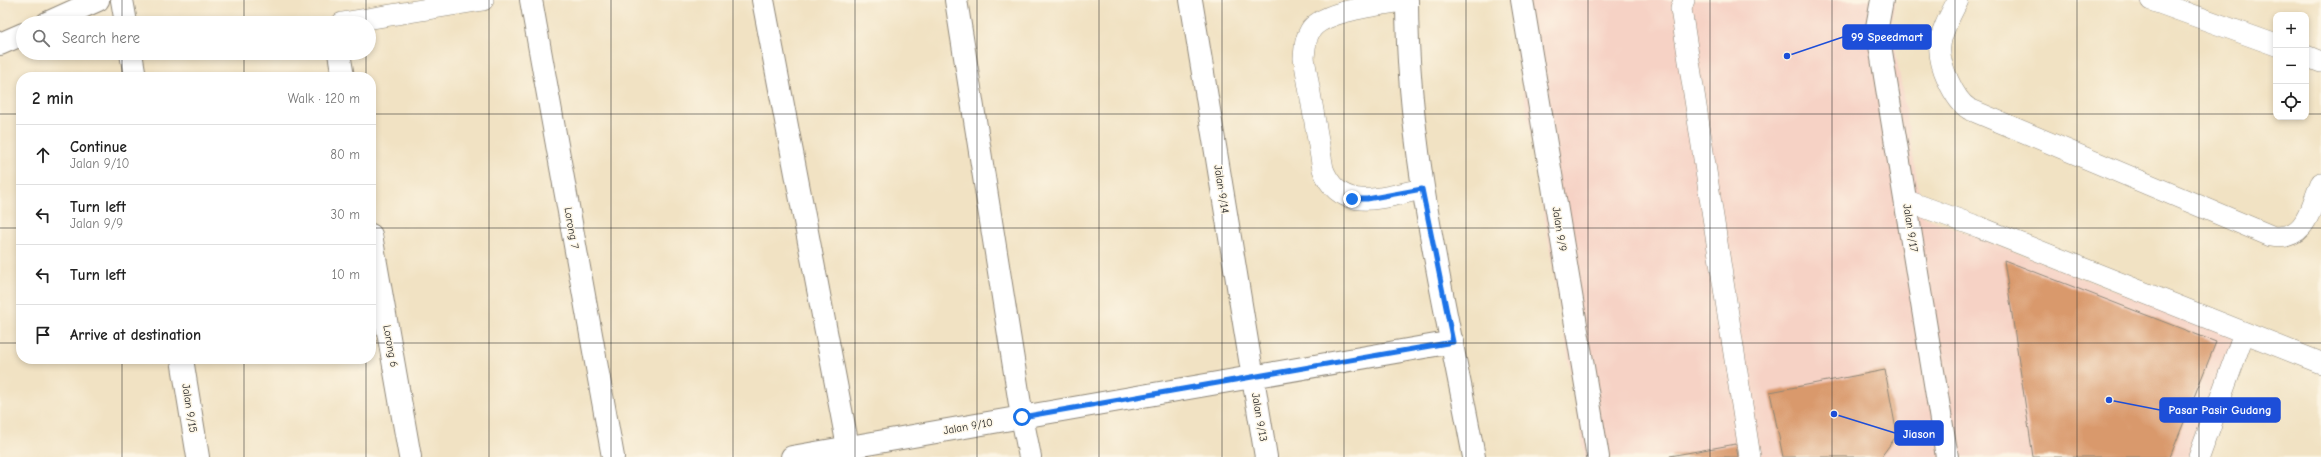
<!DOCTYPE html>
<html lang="en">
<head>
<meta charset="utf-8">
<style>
  :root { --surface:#fff; --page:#f6f6f6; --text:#222; --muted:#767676; --line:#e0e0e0 }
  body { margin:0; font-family:"Comic Neue",sans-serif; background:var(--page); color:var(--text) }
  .controls { position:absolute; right:12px; top:12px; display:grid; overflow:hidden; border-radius:8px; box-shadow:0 2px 6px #0003 }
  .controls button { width:36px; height:36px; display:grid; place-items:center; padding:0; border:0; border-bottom:1px solid var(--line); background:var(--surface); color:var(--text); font:20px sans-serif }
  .stop { position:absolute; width:12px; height:12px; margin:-9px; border:3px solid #1a73e8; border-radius:50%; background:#fff }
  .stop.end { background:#1a73e8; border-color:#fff; box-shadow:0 1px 4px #0008 }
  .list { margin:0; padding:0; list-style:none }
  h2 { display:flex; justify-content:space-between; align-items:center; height:52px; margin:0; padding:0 16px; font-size:17px }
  h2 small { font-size:13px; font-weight:400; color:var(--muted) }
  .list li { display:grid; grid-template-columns:26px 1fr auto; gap:12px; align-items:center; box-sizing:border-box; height:60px; padding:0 16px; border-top:1px solid var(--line) }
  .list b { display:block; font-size:15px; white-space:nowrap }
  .list p { margin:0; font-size:13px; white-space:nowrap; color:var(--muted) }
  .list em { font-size:13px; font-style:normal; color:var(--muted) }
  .icon { flex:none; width:22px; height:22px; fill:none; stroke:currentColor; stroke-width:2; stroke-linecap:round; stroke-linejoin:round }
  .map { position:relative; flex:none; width:2321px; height:457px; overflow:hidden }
  .search { position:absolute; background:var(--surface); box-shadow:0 2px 6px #0003; left:16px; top:16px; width:360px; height:44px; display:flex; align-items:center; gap:10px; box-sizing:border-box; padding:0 14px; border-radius:22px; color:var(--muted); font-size:15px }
  .panel { position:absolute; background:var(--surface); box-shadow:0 2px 6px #0003; left:16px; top:72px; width:360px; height:292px; border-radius:16px }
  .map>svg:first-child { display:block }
  .built { fill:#f6d2c5 }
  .building { fill:#d9996c }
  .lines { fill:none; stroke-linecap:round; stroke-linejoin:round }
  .lane-casing { stroke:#8e8677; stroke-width:22 }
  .street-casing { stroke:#8e8677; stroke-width:24 }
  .lane { stroke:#fff; stroke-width:21 }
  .street { stroke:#fff; stroke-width:22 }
  .route { stroke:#1a73e8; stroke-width:5 }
  .grid { fill:none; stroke:#2b2b2b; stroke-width:1; stroke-opacity:0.55 }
  .labels { text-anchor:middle; stroke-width:3; stroke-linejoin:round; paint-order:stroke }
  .street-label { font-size:11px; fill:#2b2b2b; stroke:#fcf5e5 }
  .leader { fill:none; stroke:#1d4ed8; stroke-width:1.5 }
  .callout-dot { fill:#1d4ed8; stroke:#fcf5e5; stroke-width:1.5 }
  .callout { fill:#1d4ed8; stroke:#1d4ed8; stroke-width:1.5 }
  .callout-label { font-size:12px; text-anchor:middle; font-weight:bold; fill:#fff }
</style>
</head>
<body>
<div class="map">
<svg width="2321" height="457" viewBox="0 0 2321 457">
  <rect width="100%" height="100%" fill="#fcf5e5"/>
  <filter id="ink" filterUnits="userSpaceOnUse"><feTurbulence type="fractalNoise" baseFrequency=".025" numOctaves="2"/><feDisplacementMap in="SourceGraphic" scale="8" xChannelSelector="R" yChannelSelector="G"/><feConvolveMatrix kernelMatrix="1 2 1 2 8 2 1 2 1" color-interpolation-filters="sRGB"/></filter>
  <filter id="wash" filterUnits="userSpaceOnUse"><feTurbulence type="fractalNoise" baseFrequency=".012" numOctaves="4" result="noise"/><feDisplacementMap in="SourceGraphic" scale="16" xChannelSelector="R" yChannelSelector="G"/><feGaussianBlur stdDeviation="0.9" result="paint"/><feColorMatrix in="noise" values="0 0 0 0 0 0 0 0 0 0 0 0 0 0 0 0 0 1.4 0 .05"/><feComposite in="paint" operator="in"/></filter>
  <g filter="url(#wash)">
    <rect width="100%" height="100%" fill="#f1e2c3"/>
    <path class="built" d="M 1508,0 L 1895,0 L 1891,24 L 1923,216 L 2249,342 L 2207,457 L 1585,457 Z"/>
    <g id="blocks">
      <path class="building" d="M 2004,260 L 2216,342 L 2170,457 L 2033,457 Z
        M 1885,370 L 1897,435 L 1881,457 L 1783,457 L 1770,392 Z
        M 1736,444 L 1738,457 L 1670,457 L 1670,456 Z"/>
    </g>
  </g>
  <g filter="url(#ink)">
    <use href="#blocks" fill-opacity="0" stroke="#8e8677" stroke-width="1"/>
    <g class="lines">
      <g class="lane-casing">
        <path id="lane" d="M 1406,0 C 1384,5 1322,10 1310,31 C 1305,39 1305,48 1304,58 L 1323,169 C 1341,216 1384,196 1423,189
          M 1684,0 L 1681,9 L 1750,457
          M 1958,0 C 1951,14 1941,31 1940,46 C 1938,63 1954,100 1969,109 L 2271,236 C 2306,242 2310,209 2321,183
          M 2151,0 L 2276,45
          M 342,23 L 483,0
          M 2306,56 L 2321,62
          M 1907,201 L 1979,227 L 2321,363
          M 2199,457 L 2244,333"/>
      </g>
      <g class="street-casing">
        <path id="street" d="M 122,0 L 126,23
          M 531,0 L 613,457
          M 763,0 L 848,447
          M 956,0 L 1022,417 L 1030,457
          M 1191,0 L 1266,457
          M 1407,0 C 1407,154 1446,306 1474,457
          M 1522,0 L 1598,457
          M 1882,0 L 1877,27 L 1947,457
          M 47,23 L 98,0
          M 0,44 L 23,34
          M 131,53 L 135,77
          M 339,53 L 343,77
          M 371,235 L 410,457
          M 182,359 L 198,457
          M 792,457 L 1453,342"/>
      </g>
      <use href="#lane" class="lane"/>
      <use href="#street" class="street"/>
    </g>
  </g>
  <g class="lines" filter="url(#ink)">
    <path class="route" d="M 1022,417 L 1453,342 L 1422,189 L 1367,199 L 1352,199"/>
  </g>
  <path class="grid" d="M 122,0 L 122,23M 244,0 L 244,23M 366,0 L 366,23M 489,0 L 489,457M 611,0 L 611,457M 733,0 L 733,457M 855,0 L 855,457M 977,0 L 977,457M 1099,0 L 1099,457M 1222,0 L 1222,457M 1344,0 L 1344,457M 1466,0 L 1466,457M 1588,0 L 1588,457M 1710,0 L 1710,457M 1832,0 L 1832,457M 1955,0 L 1955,457M 2077,0 L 2077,457M 2199,0 L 2199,457M 122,53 L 122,77M 244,53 L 244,77M 366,53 L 366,77M 0,114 L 21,114M 371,114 L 2276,114M 2306,114 L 2321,114M 0,228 L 21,228M 371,228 L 2321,228M 0,343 L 21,343M 371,343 L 2321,343M 122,359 L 122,457M 244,359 L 244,457M 366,359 L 366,457"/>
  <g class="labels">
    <g class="street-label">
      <text transform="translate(1222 189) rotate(81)" y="4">Jalan 9/14</text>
      <text transform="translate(572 228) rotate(80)" y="4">Lorong 7</text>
      <text transform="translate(1911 228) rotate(81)" y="4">Jalan 9/17</text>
      <text transform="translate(1560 229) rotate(81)" y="4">Jalan 9/9</text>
      <text transform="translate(391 346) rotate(80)" y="4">Lorong 6</text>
      <text transform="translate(190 408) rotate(81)" y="4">Jalan 9/15</text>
      <text transform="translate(1260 417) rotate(80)" y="4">Jalan 9/13</text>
      <text transform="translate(968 426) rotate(-10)" y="4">Jalan 9/10</text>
    </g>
  </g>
  <path class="leader" d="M1787 56L1843 37M2109 400L2160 410M1834 414L1895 433"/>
  <g class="callout-dot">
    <circle cx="1787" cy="56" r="4"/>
    <circle cx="2109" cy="400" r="4"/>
    <circle cx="1834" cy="414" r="4"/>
  </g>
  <g class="callout">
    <rect x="1843" y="25" width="88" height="24" rx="4"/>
    <rect x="2160" y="398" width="120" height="24" rx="4"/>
    <rect x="1895" y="421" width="48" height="24" rx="4"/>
  </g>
  <g class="callout-label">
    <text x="1887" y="41">99 Speedmart</text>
    <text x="2220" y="414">Pasar Pasir Gudang</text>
    <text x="1919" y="438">Jiason</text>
  </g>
</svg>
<div class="controls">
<button>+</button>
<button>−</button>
<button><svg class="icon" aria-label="locate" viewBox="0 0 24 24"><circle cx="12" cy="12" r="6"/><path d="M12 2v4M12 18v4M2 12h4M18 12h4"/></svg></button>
</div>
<div class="stop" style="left:1022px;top:417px"></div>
<div class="stop end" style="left:1352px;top:199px"></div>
<div class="search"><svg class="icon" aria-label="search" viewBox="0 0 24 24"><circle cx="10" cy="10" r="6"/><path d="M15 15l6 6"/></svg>Search here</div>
<section class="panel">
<h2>2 min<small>Walk · 120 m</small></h2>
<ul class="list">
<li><svg class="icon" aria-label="ahead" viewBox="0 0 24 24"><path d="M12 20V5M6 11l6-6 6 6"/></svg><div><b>Continue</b><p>Jalan 9/10</p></div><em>80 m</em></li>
<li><svg class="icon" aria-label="left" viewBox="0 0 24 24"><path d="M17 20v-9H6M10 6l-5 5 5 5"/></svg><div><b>Turn left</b><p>Jalan 9/9</p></div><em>30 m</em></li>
<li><svg class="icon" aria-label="left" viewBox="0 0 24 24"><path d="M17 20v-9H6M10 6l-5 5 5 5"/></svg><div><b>Turn left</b></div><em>10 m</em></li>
<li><svg class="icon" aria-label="arrive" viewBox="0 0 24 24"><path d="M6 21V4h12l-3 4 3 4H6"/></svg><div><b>Arrive at destination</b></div></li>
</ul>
</section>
</div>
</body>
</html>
